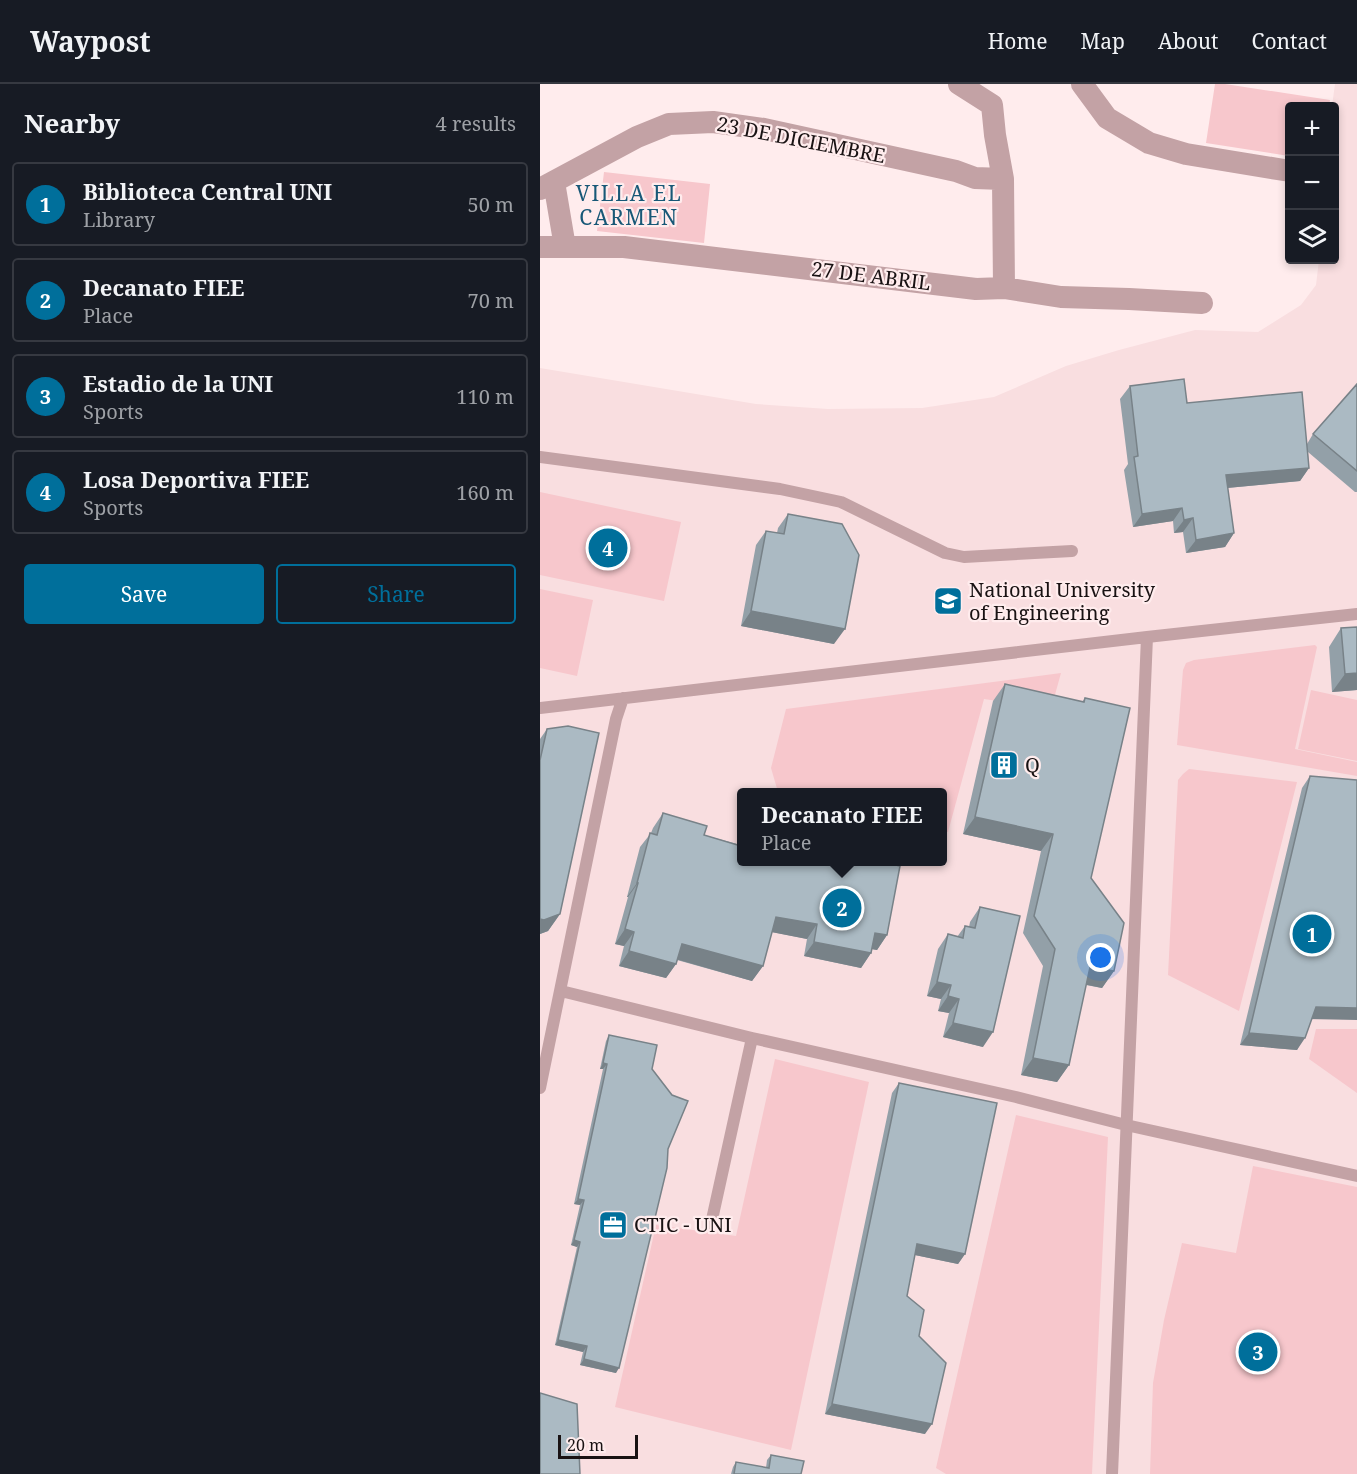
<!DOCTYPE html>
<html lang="en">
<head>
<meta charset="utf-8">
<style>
  :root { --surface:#171b24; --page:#242831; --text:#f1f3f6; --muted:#9ea1a6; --line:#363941; --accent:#006f9b }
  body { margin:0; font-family:"Noto Serif",serif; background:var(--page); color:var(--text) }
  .controls { position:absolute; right:18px; top:18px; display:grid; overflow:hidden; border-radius:6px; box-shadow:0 3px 9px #0003 }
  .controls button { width:54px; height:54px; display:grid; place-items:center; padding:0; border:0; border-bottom:2px solid var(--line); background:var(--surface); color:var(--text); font:30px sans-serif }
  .scale { position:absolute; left:18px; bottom:15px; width:80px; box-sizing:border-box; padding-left:6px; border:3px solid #191213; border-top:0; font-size:16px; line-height:21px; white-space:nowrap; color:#191213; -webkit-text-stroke:4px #ffeced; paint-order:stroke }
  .you { position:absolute; left:561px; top:874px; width:21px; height:21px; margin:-15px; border:4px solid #fff; border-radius:50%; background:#1a73e8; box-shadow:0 0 0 9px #1a73e833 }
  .badge { display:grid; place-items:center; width:39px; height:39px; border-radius:50%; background:var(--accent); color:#fff; font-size:20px; font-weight:700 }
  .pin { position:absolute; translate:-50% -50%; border:3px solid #fff; box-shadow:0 2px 6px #0006 }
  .popup { position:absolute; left:197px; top:704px; width:210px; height:78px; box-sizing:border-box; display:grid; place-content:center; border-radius:6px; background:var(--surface); filter:drop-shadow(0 2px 4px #0005); font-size:20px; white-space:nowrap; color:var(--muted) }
  .popup b { font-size:22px; color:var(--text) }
  .popup::after { content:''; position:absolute; left:50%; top:100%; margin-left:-12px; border:12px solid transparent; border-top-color:var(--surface) }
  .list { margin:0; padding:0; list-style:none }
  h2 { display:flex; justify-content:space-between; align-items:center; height:78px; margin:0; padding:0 24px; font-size:26px }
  h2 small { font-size:20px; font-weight:400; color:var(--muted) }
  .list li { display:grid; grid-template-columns:39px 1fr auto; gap:18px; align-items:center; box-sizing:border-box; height:84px; margin:0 12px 12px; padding:0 12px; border:2px solid var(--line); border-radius:6px }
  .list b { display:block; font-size:22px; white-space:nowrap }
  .list p { margin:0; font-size:20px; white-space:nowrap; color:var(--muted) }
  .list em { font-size:20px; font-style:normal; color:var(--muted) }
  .actions { display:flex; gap:12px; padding:18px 24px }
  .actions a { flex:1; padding:14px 0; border:2px solid var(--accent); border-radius:6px; text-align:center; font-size:21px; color:var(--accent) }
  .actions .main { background:var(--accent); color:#fff }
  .icon { flex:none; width:33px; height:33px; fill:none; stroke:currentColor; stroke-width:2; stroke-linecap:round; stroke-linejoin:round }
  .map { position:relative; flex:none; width:817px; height:1390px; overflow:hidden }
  header { display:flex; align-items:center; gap:36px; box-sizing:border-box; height:84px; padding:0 30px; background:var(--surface); border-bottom:2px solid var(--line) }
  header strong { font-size:28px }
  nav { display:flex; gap:33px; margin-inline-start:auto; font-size:21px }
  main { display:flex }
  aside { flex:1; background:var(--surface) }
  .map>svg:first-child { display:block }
  .built { fill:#f9dee0; fill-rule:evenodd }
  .green { fill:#f7c7cc }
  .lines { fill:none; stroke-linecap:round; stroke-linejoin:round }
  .lane { stroke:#c3a2a5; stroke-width:12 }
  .street { stroke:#c3a2a5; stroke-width:22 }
  .wall { fill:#93a0a8 }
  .shaded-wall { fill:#788288 }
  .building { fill:#abbac3; stroke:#788288; stroke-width:1.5 }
  .labels { text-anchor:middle; stroke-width:4.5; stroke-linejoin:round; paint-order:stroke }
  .street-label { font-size:20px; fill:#191213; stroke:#ffeced }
  .poi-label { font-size:20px; fill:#191213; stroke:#ffeced; text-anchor:start }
  .neighbourhood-label { font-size:21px; letter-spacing:1.5px; fill:#185877; stroke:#ffeced }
</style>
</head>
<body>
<header>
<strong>Waypost</strong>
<nav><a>Home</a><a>Map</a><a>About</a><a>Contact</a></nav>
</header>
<main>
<aside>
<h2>Nearby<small>4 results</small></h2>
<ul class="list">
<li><span class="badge">1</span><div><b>Biblioteca Central UNI</b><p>Library</p></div><em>50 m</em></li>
<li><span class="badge">2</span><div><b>Decanato FIEE</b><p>Place</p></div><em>70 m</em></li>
<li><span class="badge">3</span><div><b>Estadio de la UNI</b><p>Sports</p></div><em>110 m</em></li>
<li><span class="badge">4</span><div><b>Losa Deportiva FIEE</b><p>Sports</p></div><em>160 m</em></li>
</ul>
<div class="actions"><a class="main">Save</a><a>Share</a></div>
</aside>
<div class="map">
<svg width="817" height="1390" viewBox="0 0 817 1390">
  <rect width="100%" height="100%" fill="#ffeced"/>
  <path class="built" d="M 795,0 L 817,0 L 817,1390 L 0,1390 L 0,284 L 216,320 L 288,325 L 382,324 L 454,313 L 526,282 L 579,266 L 655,246 L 718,248 L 761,221 L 776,201 L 779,176 L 794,176 L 794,22 L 792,22 ZM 202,708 L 403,708 L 403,778 L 202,778 Z"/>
  <path class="green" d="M 675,0 L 685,0 L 790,16 L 789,22 L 750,22 L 749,72 L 666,59 Z
    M 64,88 L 170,100 L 164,159 L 57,147 Z
    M 0,408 L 141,438 L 124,517 L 0,491 Z
    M 0,505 L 53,516 L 37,592 L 0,584 Z
    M 775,561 L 777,563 L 755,665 L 817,678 L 817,692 L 637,661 L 643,586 L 646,579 L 654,576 Z
    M 521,589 L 511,625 L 444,615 L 408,748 L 403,747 L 403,708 L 238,708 L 231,684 L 246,625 Z
    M 771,606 L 817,616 L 817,677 L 758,665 Z
    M 649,685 L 757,698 L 699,927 L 628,891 L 638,696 L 643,690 Z
    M 776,945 L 817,945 L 817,1009 L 769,975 Z
    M 235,975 L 329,998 L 251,1366 L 75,1323 L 116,1141 L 196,1152 Z
    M 476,1031 L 568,1053 L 552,1390 L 406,1390 L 396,1384 Z
    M 713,1082 L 817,1103 L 817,1390 L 610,1390 L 613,1299 L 624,1236 L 642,1159 L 696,1169 Z"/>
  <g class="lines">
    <path class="lane" d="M 0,373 L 240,405 L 301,418 L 405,469 L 424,473 L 532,467
      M 0,624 L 607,553 L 817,530
      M 21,907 L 212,954 L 476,1013 L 586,1041 L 817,1092
      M 0,1004 L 76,635 L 83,614
      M 171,1140 L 212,954
      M 572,1390 L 607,553"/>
    <path class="street" d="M 419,0 L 452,21 L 455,51 L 463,95 L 464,204
      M 542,0 L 567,34 L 609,59 L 646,70 L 750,87
      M 14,98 L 25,163
      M 0,105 L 97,53 L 129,40 L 173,38 L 224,45 L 416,87 L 435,94 L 463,95
      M 0,163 L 84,163 L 436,205 L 464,204 L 521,213 L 589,215 L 662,219"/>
  </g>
  <path class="wall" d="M 817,300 L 817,408 L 815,408 L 768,368 L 769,384 L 760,397 L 687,404 L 694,449 L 685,463 L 646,469 L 643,448 L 634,449 L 633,437 L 593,443 L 584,386 L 588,380 L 580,315 L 590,302 L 647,319 L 767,360 L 773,350 Z
    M 248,430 L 294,560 L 201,542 L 216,461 L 226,447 L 237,449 L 238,444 Z
    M 817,543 L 817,606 L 792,608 L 789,563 L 801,544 Z
    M 465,600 L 542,618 L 545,614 L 551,794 L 574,887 L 562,904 L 546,901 L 529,981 L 517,998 L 481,991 L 503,882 L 483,849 L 501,767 L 423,750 L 453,617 Z
    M 7,645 L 20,830 L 8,847 L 0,850 L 0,655 Z
    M 770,692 L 772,935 L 757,966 L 700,961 L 762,704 Z
    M 123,729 L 164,751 L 201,761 L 201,760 L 201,777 L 347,851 L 337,866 L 332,865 L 331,869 L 321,884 L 264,872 L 267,855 L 232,848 L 223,882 L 212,897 L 137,876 L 136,880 L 126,894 L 79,882 L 84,862 L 75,860 L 88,813 L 87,813 L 100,763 L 111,749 L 113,744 Z
    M 440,823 L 443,963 L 403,953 L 409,929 L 398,927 L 401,915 L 387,912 L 398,865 L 408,850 L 417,853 L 425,842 L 429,843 L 430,838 Z
    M 69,951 L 112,985 L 128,1065 L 76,1289 L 40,1281 L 43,1268 L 15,1261 L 37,1163 L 31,1161 L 40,1121 L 34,1120 L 63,985 L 60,985 L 66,957 Z
    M 359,999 L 425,1170 L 418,1180 L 375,1171 L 367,1212 L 385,1350 L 285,1330 L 352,1009 Z
    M 231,1371 L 261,1390 L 191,1390 L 193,1383 L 196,1378 L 226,1384 L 227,1376 Z"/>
  <path class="shaded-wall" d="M 769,384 L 760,397 L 676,405 L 686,391 Z
    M 642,424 L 633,437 L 593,443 L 602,430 Z
    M 653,434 L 643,448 L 634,449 L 644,436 Z
    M 694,449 L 685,463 L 646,469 L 656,456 Z
    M 211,527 L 305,545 L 294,560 L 201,542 Z
    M 817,589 L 817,606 L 792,608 L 805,590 Z
    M 435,733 L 513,750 L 501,767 L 423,750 Z
    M 97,799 L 98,799 L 88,813 L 87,813 Z
    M 20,830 L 8,847 L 0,850 L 0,835 Z
    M 236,833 L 277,840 L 267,855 L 226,847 Z
    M 85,845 L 94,848 L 84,862 L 75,860 Z
    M 335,849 L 347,851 L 337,866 L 325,864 Z
    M 274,858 L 331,869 L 321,884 L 264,872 Z
    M 142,860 L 223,882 L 212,897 L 132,874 Z
    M 89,867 L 136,880 L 126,894 L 79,882 Z
    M 550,883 L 574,887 L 562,904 L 538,899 Z
    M 397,898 L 411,901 L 401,915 L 387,912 Z
    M 408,912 L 419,915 L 409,929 L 398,927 Z
    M 776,923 L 817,924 L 817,936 L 768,935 Z
    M 413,939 L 453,948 L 443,963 L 403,953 Z
    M 709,949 L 765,954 L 757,966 L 700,961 Z
    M 493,974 L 529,981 L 517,998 L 481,991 Z
    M 63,979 L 67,980 L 63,985 L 60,985 Z
    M 38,1115 L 44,1116 L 40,1121 L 34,1120 Z
    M 34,1156 L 40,1158 L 37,1163 L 31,1161 Z
    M 377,1160 L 425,1170 L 418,1180 L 370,1170 Z
    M 18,1256 L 47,1262 L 43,1268 L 15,1261 Z
    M 44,1275 L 79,1284 L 76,1289 L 40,1281 Z
    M 292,1320 L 392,1340 L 385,1350 L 285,1330 Z"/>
  <path class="building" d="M 644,295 L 647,319 L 762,308 L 769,384 L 686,391 L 694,449 L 656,456 L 653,434 L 644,436 L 642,424 L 602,430 L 594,373 L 598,372 L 590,302 Z
    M 817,300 L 817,387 L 773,350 Z
    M 248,430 L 302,440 L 319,471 L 305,545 L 211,527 L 226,447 L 244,450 Z
    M 817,543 L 817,589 L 805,590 L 801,544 Z
    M 465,600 L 544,618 L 545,614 L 590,624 L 551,794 L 584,839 L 574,887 L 550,883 L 529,981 L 493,974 L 515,865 L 494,832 L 513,750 L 435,733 Z
    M 28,642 L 59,649 L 20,830 L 4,836 L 0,835 L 0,676 L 7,645 Z
    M 770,692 L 817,696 L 817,924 L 776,923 L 765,954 L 709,949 Z
    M 123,729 L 167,742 L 164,751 L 201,762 L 201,777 L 338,777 L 360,782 L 347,851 L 335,849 L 331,869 L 274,858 L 277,840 L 236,833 L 223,882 L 142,860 L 136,880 L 89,867 L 94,848 L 85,845 L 98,799 L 97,799 L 110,749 L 117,751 Z
    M 440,823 L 480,832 L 453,948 L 413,939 L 419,915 L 408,912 L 411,901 L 397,898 L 408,850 L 423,854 L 425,842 L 435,844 Z
    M 69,951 L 117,961 L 112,985 L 132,1011 L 148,1017 L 128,1065 L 127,1084 L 79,1284 L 44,1275 L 47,1262 L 18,1256 L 40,1158 L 34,1156 L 44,1116 L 38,1115 L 67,980 L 63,979 Z
    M 359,999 L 457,1019 L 425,1170 L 377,1160 L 367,1212 L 384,1226 L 379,1252 L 406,1279 L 392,1340 L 292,1320 Z
    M 0,1309 L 37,1320 L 40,1390 L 0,1390 Z
    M 231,1371 L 264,1377 L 261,1390 L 194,1390 L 196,1378 L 229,1384 Z"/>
  <defs>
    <g id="university-square" transform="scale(1.5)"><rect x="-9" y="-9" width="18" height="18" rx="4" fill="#006f9b" stroke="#ffeced"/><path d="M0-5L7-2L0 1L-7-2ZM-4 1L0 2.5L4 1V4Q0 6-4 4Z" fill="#fff"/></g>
    <g id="building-square" transform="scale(1.5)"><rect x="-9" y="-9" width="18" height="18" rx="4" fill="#006f9b" stroke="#ffeced"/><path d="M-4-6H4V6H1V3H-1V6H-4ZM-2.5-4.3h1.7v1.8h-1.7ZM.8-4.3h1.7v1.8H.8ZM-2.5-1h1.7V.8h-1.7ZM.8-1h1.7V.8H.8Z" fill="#fff"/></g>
    <g id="office-square" transform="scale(1.5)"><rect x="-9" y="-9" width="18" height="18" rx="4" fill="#006f9b" stroke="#ffeced"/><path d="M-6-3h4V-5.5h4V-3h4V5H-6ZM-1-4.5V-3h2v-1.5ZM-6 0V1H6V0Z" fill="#fff"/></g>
  </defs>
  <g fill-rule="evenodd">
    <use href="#university-square" x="408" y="517"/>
    <use href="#building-square" x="464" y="681"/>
    <use href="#office-square" x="73" y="1141"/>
  </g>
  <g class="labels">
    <g class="street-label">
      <text transform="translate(261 56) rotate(11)" y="7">23 DE DICIEMBRE</text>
      <text transform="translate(331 192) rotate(7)" y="7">27 DE ABRIL</text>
    </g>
    <g class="poi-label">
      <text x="429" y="513">National University<tspan x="429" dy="23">of Engineering</tspan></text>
      <text x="485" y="688">Q</text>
      <text x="94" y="1148">CTIC - UNI</text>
    </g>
    <g class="neighbourhood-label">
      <text x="89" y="117">VILLA EL<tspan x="89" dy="24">CARMEN</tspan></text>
    </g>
  </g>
</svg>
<div class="controls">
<button>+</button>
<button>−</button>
<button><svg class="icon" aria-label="layers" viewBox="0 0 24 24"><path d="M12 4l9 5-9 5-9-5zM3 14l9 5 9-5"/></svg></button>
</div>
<div class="scale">20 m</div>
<div class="you"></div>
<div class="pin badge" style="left:772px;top:850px">1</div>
<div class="pin badge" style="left:302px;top:824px">2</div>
<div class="popup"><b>Decanato FIEE</b>Place</div>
<div class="pin badge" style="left:718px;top:1268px">3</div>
<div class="pin badge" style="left:68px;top:464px">4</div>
</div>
</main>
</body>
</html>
